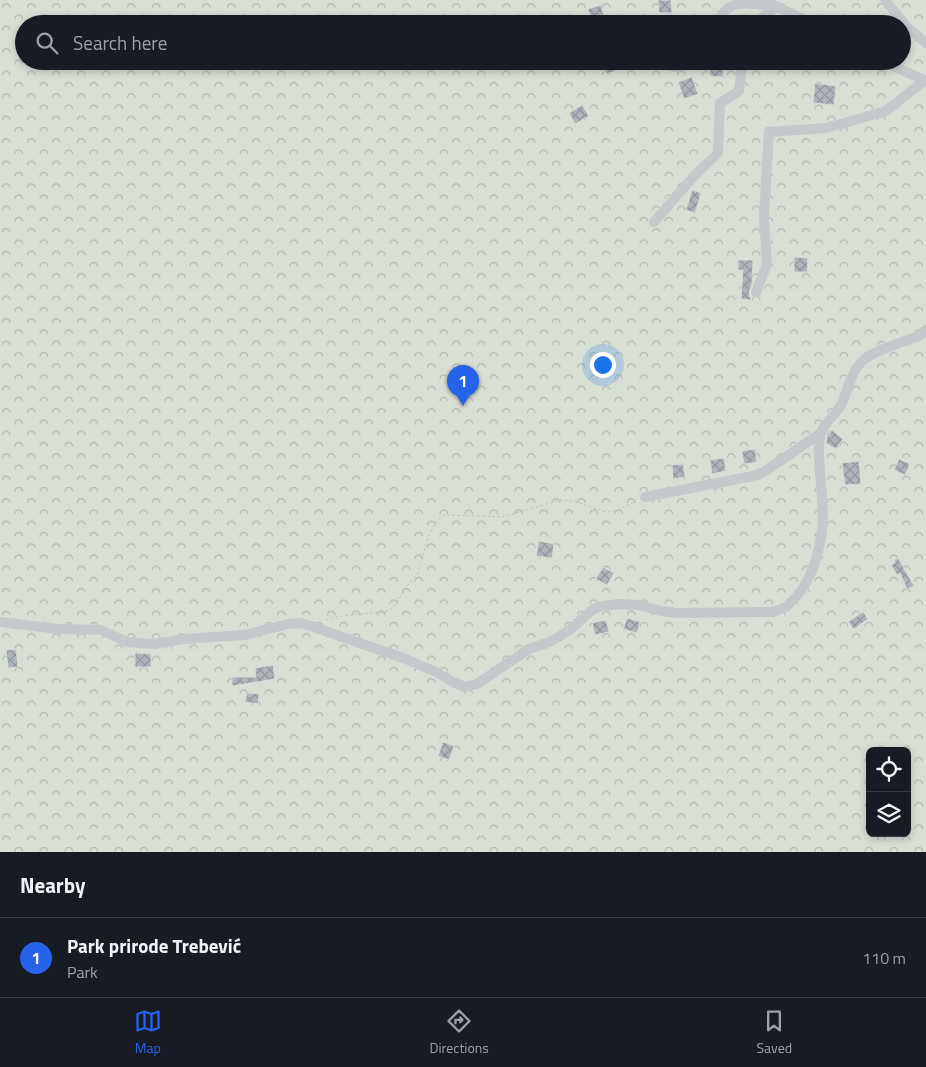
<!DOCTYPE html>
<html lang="en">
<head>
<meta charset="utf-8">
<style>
  :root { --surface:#171b24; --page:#242831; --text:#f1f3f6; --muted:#9ea1a6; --line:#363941; --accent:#2563eb }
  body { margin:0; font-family:"Titillium Web",sans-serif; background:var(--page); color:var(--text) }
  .controls { position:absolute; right:15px; bottom:15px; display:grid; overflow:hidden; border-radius:8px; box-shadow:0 2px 8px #0003 }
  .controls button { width:45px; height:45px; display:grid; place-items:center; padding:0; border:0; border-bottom:1px solid var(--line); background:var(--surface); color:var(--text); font:25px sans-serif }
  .you { position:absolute; left:602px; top:364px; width:18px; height:18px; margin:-12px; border:4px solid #fff; border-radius:50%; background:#1a73e8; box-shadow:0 0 0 8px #1a73e833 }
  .badge { display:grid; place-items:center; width:32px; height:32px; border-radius:50%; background:var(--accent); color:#fff; font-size:16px; font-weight:700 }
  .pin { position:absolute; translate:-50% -41px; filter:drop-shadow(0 1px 2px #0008) }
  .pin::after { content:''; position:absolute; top:26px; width:18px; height:15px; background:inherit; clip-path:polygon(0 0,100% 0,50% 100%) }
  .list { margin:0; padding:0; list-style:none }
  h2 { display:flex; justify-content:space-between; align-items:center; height:65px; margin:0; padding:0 20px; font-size:21px }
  h2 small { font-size:16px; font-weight:400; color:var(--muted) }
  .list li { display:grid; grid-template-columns:32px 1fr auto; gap:15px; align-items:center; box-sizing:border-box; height:80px; padding:0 20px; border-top:1px solid var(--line) }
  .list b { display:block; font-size:19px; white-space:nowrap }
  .list p { margin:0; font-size:16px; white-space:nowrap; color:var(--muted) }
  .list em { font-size:16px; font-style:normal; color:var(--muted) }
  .icon { flex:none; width:28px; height:28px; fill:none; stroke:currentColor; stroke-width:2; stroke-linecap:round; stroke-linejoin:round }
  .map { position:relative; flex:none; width:926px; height:852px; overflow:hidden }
  .search { position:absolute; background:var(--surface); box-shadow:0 2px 8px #0003; left:15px; right:15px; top:15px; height:55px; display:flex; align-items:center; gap:12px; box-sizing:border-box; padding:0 18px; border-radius:28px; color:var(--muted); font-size:19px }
  .sheet { height:145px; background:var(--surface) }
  nav { display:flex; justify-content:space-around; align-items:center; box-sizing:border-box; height:70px; border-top:1px solid var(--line); background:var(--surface); font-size:14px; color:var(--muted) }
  nav a { display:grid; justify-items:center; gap:2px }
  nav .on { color:var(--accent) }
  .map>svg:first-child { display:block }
  .park { fill:url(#park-crowns); fill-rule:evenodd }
  .building { fill:url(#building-cross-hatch); stroke:#d9d9d6 }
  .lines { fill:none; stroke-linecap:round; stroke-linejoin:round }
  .path { stroke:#bec1c3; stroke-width:1; stroke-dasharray:2.5 2.5; stroke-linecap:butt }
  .minor { stroke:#c5c9cc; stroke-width:10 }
</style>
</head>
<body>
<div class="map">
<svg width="926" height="852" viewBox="0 0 926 852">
  <defs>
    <pattern id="park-crowns" width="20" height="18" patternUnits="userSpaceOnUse" patternTransform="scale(1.25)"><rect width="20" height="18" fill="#d8dfd5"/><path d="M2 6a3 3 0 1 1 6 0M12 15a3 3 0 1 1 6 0" fill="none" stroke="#b3b9b2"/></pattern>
    <pattern id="building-cross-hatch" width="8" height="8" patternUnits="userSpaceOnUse" patternTransform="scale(1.25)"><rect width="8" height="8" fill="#adb5bb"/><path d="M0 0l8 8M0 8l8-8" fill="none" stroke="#90989e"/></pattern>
  </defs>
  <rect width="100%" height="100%" fill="#f7f7f4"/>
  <path class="park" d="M 0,0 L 926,0 L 926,852 L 0,852 ZM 24,24 L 902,24 L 902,61 L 24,61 ZM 870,751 L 907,751 L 907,833 L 870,833 Z"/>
  <path class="building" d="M 658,0 L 671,0 L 672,13 L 659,13 Z
    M 601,5 L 605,20 L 592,23 L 588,9 Z
    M 607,61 L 618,61 L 620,69 L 607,74 L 603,62 Z
    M 710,64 L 723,64 L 723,77 L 710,76 Z
    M 692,77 L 698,94 L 684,99 L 678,82 Z
    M 815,83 L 836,86 L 834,105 L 813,103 Z
    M 582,105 L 589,116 L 575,124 L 569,113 Z
    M 692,190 L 701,193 L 695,213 L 686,210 Z
    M 794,257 L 808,258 L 807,272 L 794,272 Z
    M 738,260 L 753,260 L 752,283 L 749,293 L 751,300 L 741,299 L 743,270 L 738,270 Z
    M 832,430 L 843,439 L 836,449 L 826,443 L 827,437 Z
    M 755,449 L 757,462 L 744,464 L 742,451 Z
    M 724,458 L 726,471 L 712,474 L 710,460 Z
    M 899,459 L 910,464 L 905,475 L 894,470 Z
    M 859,461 L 861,484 L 845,485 L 842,463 Z
    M 683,464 L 685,477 L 673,479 L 672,465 Z
    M 539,541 L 554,544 L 552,558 L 536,556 Z
    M 898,558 L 914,586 L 907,589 L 900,573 L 897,575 L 891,565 L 895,563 L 894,561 Z
    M 603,567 L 614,573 L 607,585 L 596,579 Z
    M 863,612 L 868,619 L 854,629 L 848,622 Z
    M 627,618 L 640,622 L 637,633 L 623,629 Z
    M 606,620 L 609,632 L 595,635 L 592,623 Z
    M 16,649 L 18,667 L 8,668 L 6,650 Z
    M 135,653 L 151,654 L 151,667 L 135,667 Z
    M 273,665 L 275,679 L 232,686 L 232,677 L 256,677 L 255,668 Z
    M 247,693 L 259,694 L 258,704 L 245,702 Z
    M 443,742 L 454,746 L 449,760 L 438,756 Z"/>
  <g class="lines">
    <path class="path" d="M 326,620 L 334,617 L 388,611 L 396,604 L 407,586 L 418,573 L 429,534 L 438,519 L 445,515 L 502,517 L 560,500 L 573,501 L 606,512 L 618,510 L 636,501"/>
    <path class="minor" d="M 885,0 L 906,26 L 926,43
      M 771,4 L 814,24
      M 716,24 C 719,18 723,12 728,8 C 739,0 763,5 776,7
      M 753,24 L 776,7
      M 655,61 C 668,67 681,70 693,61
      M 882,61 L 926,81
      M 654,222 L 694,176 L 718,153 L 720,103 L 739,91 L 743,61
      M 756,292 L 767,264 L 764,217 L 769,132 L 826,128 L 886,111 L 925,80
      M 645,497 L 753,476 L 764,472 L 821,433
      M 0,622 L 58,629 L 101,630 L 127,642 L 154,644 L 184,639 L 245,635 L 288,624 L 302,623 L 406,659 L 436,672 L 455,683 L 465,687 L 477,684 L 529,649 L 552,641 L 571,629 L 592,610 L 602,606 L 620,604 L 638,605 L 661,611 L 677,613 L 773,612 C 777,610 783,609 787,606 C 816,582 826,533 822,497 C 821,482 816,446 821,432 C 826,421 838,413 843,401 C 848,388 853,367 866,358 C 877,350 905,341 919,336 L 926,330"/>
  </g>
</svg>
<div class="controls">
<button><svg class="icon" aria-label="locate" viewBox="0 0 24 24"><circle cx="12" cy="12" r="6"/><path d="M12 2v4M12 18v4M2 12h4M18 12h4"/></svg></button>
<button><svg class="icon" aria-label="layers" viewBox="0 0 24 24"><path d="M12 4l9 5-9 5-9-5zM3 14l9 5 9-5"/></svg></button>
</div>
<div class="you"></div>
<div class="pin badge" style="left:463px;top:406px">1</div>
<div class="search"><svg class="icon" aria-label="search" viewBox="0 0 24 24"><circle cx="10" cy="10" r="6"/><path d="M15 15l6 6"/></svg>Search here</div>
</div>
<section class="sheet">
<h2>Nearby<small></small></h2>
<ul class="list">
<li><span class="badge">1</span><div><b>Park prirode Trebević</b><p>Park</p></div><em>110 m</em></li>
</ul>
</section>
<nav>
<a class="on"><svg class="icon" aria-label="map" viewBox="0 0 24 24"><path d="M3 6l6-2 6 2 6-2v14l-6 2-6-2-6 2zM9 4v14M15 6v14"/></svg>Map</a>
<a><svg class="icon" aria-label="directions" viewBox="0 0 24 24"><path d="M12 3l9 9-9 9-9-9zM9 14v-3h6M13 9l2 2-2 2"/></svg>Directions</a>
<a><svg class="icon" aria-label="saved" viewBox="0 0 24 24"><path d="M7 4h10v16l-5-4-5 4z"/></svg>Saved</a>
</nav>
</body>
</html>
